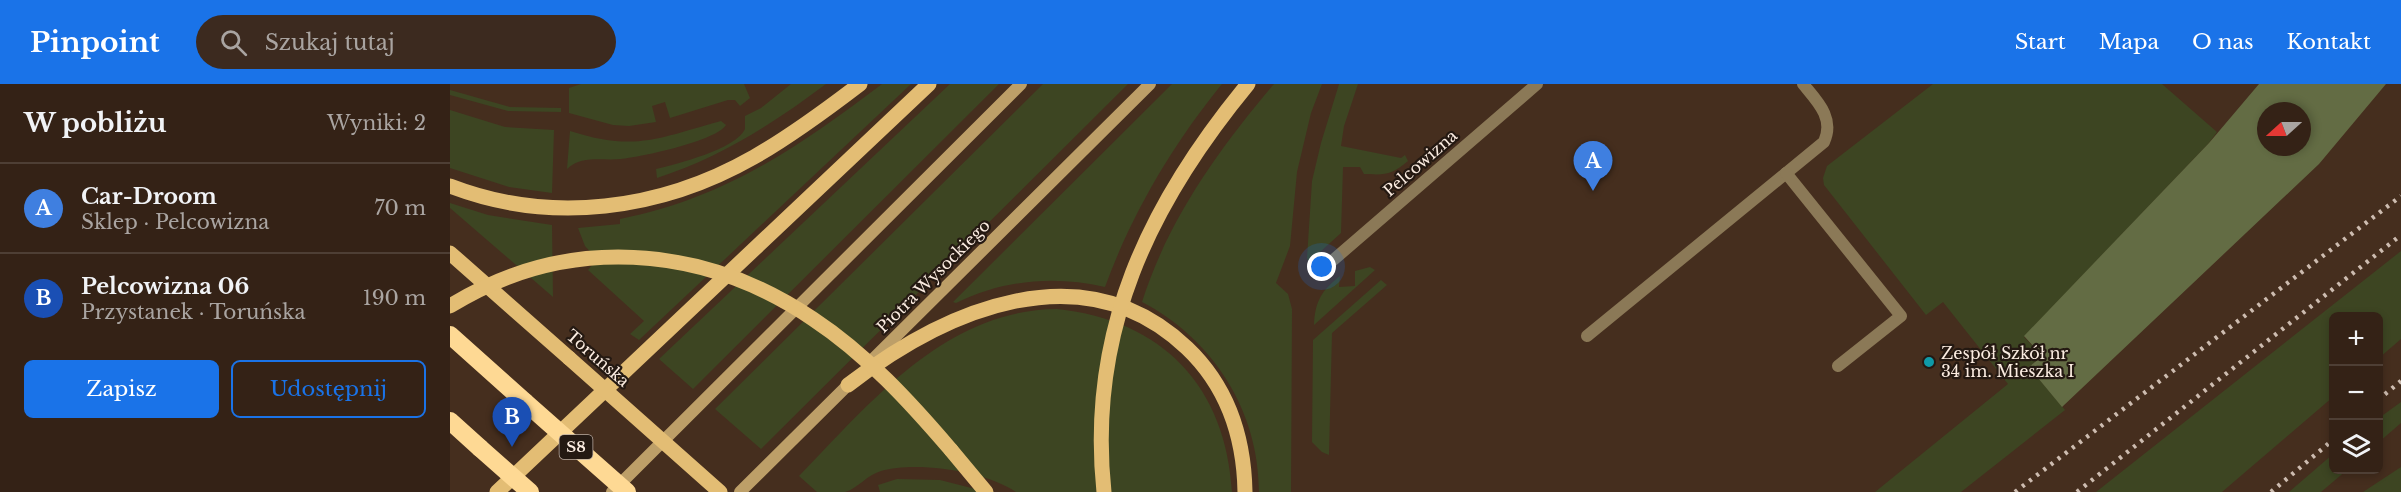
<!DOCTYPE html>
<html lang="pl">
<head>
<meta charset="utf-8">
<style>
  :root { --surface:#342216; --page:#3c2a1f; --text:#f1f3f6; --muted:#a9a4a1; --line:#4e3f35; --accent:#1a73e8 }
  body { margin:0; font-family:"Libre Baskerville",serif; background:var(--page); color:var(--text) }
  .controls { position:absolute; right:18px; bottom:18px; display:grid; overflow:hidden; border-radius:9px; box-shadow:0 3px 9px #0003 }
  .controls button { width:54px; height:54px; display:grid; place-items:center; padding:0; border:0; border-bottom:2px solid var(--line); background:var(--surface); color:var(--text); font:30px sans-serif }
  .compass { position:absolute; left:1807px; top:18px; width:54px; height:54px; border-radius:50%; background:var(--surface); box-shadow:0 3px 9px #0003; rotate:249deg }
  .you { position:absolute; left:872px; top:183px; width:21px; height:21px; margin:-15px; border:4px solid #fff; border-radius:50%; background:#1a73e8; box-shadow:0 0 0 9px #1a73e833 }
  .badge { display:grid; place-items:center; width:39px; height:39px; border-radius:50%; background:var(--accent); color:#fff; font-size:20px; font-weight:700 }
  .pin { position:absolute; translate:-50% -50px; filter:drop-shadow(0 2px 3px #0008) }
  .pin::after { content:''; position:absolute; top:32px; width:21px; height:18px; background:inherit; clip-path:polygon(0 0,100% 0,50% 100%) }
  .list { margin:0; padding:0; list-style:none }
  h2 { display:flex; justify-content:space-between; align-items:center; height:78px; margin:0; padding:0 24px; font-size:26px }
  h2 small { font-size:20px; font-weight:400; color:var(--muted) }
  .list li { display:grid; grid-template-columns:39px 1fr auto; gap:18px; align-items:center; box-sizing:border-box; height:90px; padding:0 24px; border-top:2px solid var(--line) }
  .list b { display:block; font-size:22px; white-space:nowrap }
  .list p { margin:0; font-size:20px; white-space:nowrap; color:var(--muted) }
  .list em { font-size:20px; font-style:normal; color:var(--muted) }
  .actions { display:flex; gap:12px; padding:18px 24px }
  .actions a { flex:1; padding:14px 0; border:2px solid var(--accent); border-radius:9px; text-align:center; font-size:21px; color:var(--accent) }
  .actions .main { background:var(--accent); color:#fff }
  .icon { flex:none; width:33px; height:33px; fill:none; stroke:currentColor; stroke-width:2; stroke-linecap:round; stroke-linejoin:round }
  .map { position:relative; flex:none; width:1951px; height:408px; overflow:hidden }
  header { display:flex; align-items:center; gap:36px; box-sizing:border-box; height:84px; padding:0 30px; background:var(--accent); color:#fff }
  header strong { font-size:28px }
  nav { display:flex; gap:33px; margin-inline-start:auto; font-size:21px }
  .search { width:420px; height:54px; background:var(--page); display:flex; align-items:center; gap:15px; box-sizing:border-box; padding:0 21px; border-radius:33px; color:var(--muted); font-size:22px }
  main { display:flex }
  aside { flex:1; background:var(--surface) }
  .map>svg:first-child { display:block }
  .green { fill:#3d4522 }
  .forest { fill:#636c44; fill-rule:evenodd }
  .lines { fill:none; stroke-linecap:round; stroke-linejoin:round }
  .lane { stroke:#8b7957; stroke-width:12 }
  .street { stroke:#8b7957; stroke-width:12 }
  .secondary { stroke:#bd9f68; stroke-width:12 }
  .primary { stroke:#e3bd74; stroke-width:15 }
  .highway { stroke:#fed994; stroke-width:18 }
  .rail { stroke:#cdbcb0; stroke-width:4.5; stroke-dasharray:3 6; stroke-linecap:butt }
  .primary-bridge { stroke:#e3bd74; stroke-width:15 }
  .highway-bridge { stroke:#fed994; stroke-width:18 }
  .culture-dot { fill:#0f9aa8; stroke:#241912; stroke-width:2 }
  .labels { text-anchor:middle; stroke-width:4.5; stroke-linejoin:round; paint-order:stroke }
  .shield { fill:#241912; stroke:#baada3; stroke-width:1.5 }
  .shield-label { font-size:15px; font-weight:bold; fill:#fbece1 }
  .street-label { font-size:16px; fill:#fbece1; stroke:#241912 }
  .poi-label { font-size:16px; fill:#fbece1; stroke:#241912; text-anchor:start }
</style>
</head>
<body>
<header>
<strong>Pinpoint</strong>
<div class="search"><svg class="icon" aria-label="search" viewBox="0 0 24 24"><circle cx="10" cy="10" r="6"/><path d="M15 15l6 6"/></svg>Szukaj tutaj</div>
<nav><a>Start</a><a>Mapa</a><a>O nas</a><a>Kontakt</a></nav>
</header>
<main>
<aside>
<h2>W pobliżu<small>Wyniki: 2</small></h2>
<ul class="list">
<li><span class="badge" style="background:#3f7fe0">A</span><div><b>Car-Droom</b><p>Sklep · Pelcowizna</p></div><em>70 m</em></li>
<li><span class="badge" style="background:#1a4fb4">B</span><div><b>Pelcowizna 06</b><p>Przystanek · Toruńska</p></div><em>190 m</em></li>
</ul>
<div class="actions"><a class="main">Zapisz</a><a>Udostępnij</a></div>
</aside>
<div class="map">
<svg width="1951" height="408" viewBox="0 0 1951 408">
  <rect width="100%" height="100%" fill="#452e1e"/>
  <path class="green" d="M 131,0 L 294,0 L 300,14 L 290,22 L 285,16 L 278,16 L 220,34 L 215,18 L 202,22 L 206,38 L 179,42 L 163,41 L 119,29 L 119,4 Z
    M 341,0 L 376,0 C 324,39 270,74 207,94 L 206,85 C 227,80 286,65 295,45 L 295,32 L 311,24 Z
    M 432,0 L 461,0 L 189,256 L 180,250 L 194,237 L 138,186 L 147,175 L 135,162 L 128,144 L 170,140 L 170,135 C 275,114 347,64 432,0 Z
    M 500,0 L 549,0 L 243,305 L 209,275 Z
    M 593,0 L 678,0 L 311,365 L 265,325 Z
    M 722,0 L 772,0 C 723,60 682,129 655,203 C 604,191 553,196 506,219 L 503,218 Z
    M 824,0 L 872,0 L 861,29 L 847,88 L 840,162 L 826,199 L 838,210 L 842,225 L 841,408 L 809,408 C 809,327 763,255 692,218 C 718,136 769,65 824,0 Z
    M 889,0 L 908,0 L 894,42 L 891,62 L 951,74 L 955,71 L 958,77 C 941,91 937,91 914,90 L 910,83 L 893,83 L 891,149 L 859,178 L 857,174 L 862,97 L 871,59 Z
    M 1483,0 L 1712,0 L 1767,48 L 1759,59 L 1574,253 L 1592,272 L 1579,283 L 1615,326 L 1511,408 L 1425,408 L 1558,300 L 1493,218 L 1476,231 L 1374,101 L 1373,94 L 1377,82 Z
    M 0,6 L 60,23 L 111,24 L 111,28 L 58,27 L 0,11 Z
    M 0,26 L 55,43 L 104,46 L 102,109 L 59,103 L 0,84 Z
    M 271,37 L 276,41 C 266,57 191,73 171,75 C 152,77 132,71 117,85 L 120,47 C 185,68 209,54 271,37 Z
    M 0,119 L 38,131 L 102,141 L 103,213 L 0,124 Z
    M 1951,167 L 1951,255 L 1929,274 L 1928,232 L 1884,232 L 1883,313 L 1772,408 L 1646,408 Z
    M 920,183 L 925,186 L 864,241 C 865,217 872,206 890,192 L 889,203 L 905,202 L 905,187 Z
    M 931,196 L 937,201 L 882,249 L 879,371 L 872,368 L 862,358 L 863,256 Z
    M 607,225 C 713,236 776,303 782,408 L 566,408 C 535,387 467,377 431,387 C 417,391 407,405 395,408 C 387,408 375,408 367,408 L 349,392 C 421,318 495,226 607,225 Z
    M 1951,318 L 1951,339 L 1929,358 L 1929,334 Z
    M 1883,370 L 1884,386 L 1897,386 L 1871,408 L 1839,408 Z
    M 1951,383 L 1951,408 L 1913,408 Z
    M 447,395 L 490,396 L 537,408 L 430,408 L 428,401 Z"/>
  <path class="forest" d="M 1809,0 L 1936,0 L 1869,80 L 1612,323 L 1579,283 L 1592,272 L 1574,252 L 1759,59 ZM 1816,27 L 1852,27 L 1852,63 L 1816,63 Z"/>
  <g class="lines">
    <path class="lane" d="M 1137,252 L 1374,58 C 1385,34 1367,17 1353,0"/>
    <path class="street" d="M 1336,89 L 1451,232 L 1388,282
      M 874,184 L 1087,0"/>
    <path class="secondary" d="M 418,280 L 700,0
      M 162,408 L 571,0
      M 290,408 L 404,295"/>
    <path class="primary" d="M 0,102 C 101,141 211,126 304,73 C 341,52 376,26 410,0
      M 0,169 L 119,274
      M 398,301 C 495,226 633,165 737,264 C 778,303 794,352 795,408
      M 501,366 L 536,408
      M 47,408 L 479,0"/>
    <path class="highway" d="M 0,251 L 75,318
      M 0,337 L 30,364"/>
    <path class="rail" d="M 1928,316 L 1951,297
      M 1565,408 L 1951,112
      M 1627,408 L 1951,151
      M 1821,408 L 1884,355"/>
    <path class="primary-bridge" d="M 0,222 C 116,150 252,160 363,235 C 416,270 460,318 501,366
      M 119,274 L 270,408
      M 654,408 C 637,248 699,120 798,0"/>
    <path class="highway-bridge" d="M 75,318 L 177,408
      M 30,364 L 80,408"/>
  </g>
  <circle class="culture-dot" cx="1479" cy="278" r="6"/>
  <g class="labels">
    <rect class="shield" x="109.5" y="351" width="33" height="24" rx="4.5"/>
    <g class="shield-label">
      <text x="126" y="368">S8</text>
    </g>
    <g class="street-label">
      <text transform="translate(970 79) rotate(-41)" y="6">Pelcowizna</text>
      <text transform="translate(483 192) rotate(-45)" y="6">Piotra Wysockiego</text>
      <text transform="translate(148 274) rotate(41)" y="6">Toruńska</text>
    </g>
    <g class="poi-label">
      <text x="1491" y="275">Zespół Szkół nr<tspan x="1491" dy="18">34 im. Mieszka I</tspan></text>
    </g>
  </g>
</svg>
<div class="controls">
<button>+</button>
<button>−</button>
<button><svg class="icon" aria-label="layers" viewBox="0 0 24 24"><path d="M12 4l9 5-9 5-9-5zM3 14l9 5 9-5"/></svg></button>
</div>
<svg class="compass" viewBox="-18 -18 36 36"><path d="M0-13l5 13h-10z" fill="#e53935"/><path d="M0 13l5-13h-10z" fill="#a9a4a1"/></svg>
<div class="you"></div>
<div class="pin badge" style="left:1143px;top:107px;background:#3f7fe0">A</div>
<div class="pin badge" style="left:62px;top:363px;background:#1a4fb4">B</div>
</div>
</main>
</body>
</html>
